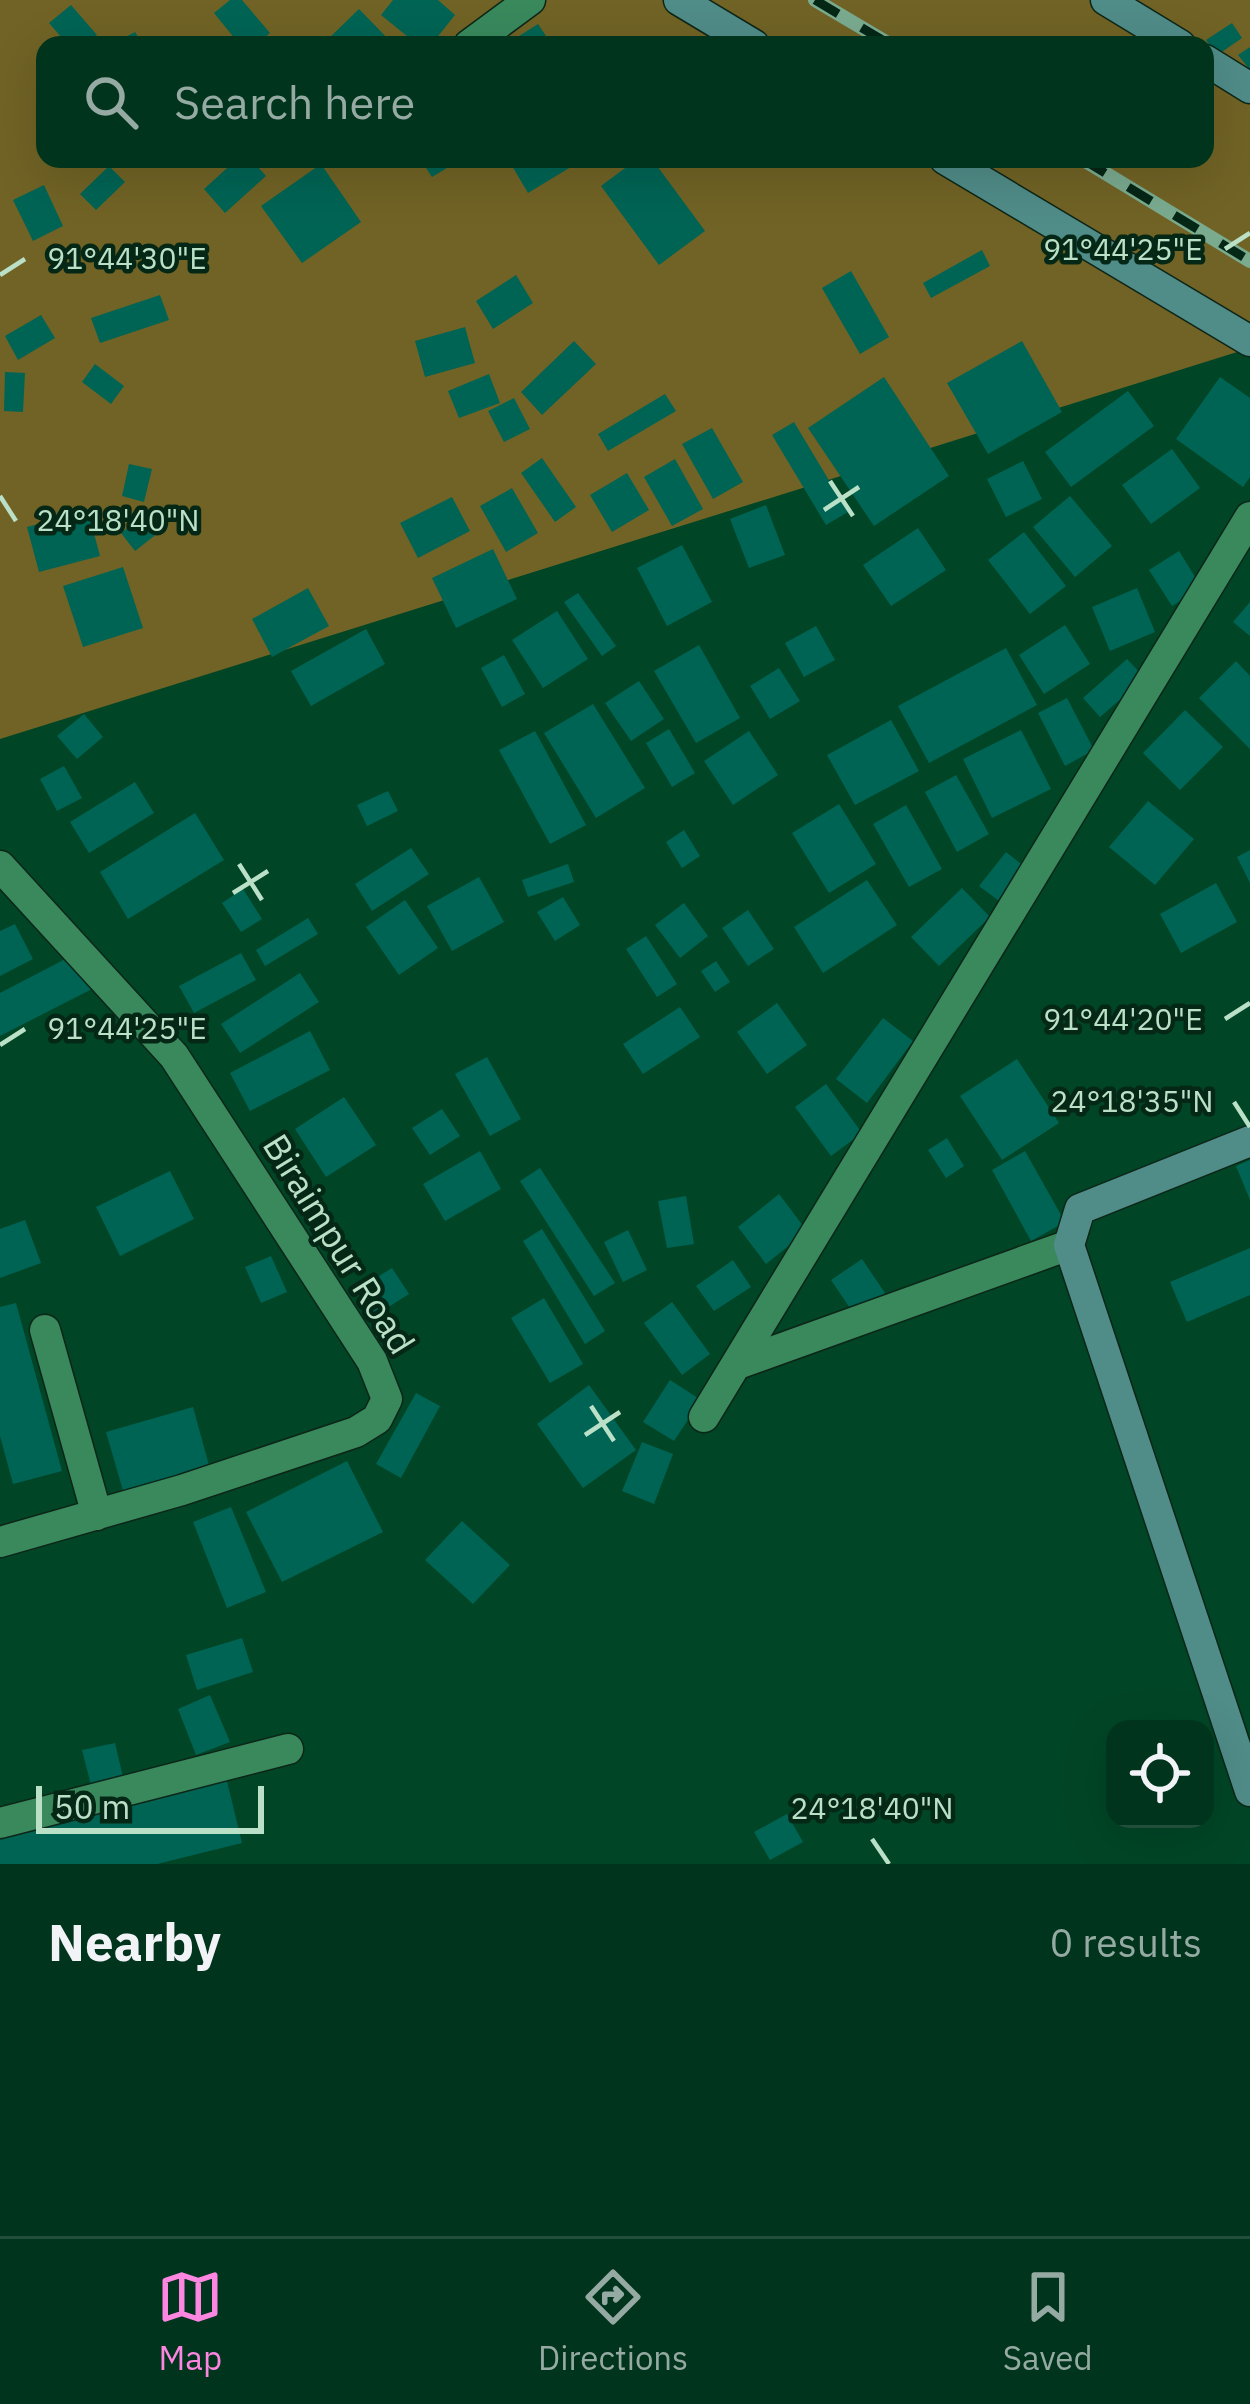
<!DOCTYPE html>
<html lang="en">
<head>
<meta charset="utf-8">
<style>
  :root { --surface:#00341c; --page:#0a3c25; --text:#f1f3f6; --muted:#95aaa3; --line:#224f3b; --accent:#fd86e1 }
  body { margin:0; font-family:"IBM Plex Sans",sans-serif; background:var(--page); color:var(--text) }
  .controls { position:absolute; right:36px; bottom:36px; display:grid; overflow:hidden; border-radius:24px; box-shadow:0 12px 48px #0002 }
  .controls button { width:108px; height:108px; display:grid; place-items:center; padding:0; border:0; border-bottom:3px solid var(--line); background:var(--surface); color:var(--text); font:60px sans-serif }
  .scale { position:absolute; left:36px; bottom:30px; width:228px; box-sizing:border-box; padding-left:12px; border:6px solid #bae0c7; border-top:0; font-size:33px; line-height:42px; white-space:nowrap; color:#bae0c7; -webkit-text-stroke:9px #052716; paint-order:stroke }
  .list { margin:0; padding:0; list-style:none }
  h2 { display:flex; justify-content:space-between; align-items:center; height:156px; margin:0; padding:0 48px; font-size:51px }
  h2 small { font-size:39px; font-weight:400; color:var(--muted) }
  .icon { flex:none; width:66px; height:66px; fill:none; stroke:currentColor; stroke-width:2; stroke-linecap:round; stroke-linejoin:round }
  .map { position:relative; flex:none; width:1250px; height:1864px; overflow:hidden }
  .search { position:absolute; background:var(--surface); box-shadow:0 12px 48px #0002; left:36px; right:36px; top:36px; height:132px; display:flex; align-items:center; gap:30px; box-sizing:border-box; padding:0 42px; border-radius:24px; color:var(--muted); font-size:45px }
  .sheet { height:372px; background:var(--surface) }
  nav { display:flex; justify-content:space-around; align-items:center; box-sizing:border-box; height:168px; border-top:3px solid var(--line); background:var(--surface); font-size:33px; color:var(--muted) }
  nav a { display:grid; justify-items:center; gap:6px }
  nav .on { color:var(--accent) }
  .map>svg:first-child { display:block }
  .green { fill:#716325; fill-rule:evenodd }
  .building { fill:#006454 }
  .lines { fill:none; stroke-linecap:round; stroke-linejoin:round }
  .street-casing { stroke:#0d2618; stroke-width:33 }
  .secondary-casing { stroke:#0d2618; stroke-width:33 }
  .street { stroke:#39895d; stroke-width:30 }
  .secondary { stroke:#508c88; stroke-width:30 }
  .rail-casing { stroke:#7aab8f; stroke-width:14 }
  .rail { stroke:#052716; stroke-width:9; stroke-dasharray:27; stroke-linecap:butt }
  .ticks { fill:none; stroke:#bae0c7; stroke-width:4.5 }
  .labels { text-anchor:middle; stroke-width:9; stroke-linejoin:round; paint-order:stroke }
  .street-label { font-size:36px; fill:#bae0c7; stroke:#052716 }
  .ticks-label { font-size:30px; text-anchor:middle; fill:#bae0c7; stroke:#052716; stroke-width:9; stroke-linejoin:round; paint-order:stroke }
</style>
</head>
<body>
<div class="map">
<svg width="1250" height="1864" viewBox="0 0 1250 1864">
  <rect width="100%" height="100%" fill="#004526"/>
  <path class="green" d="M 0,0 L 1250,0 L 1250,348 L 0,739 ZM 45,45 L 1205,45 L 1205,159 L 45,159 Z"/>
  <path class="building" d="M 230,0 L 242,0 L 270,33 L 256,45 L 240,45 L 214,13 Z
    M 393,0 L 438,0 L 455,15 L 431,45 L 418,45 L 381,15 Z
    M 71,5 L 97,35 L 85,45 L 68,45 L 49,23 Z
    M 359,9 L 394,45 L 322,45 Z
    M 1232,23 L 1242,38 L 1216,56 L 1206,40 Z
    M 538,24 L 552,45 L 505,45 Z
    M 135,32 L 143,45 L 110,45 Z
    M 1250,47 L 1250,70 L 1238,55 Z
    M 237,159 L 251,159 L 266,176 L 225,213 L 204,189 Z
    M 420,159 L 462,159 L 432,177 Z
    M 508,159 L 584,159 L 528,193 Z
    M 637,159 L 652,159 L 705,231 L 659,265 L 601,186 Z
    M 321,164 L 361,222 L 302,263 L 261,206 Z
    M 109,166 L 125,182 L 96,210 L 80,194 Z
    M 44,185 L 63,226 L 33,241 L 13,200 Z
    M 982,250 L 990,266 L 931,298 L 923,283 Z
    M 851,271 L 889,337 L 860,354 L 822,288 Z
    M 516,275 L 533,303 L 493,329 L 476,301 Z
    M 160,295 L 169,320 L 100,343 L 91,318 Z
    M 41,315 L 55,338 L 18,360 L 5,336 Z
    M 465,327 L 475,363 L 425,377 L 415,341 Z
    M 574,341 L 596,364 L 542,415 L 521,392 Z
    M 1022,341 L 1062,412 L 988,454 L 947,383 Z
    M 95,364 L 124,386 L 111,404 L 82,382 Z
    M 5,372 L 25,373 L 23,412 L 4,411 Z
    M 489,374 L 500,403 L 459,418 L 448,391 Z
    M 884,377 L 949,476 L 874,526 L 808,428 Z
    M 1220,377 L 1250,398 L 1250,477 L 1243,487 L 1176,439 Z
    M 1128,391 L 1154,426 L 1071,487 L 1045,452 Z
    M 665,394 L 676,411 L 608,451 L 598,434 Z
    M 514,398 L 530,429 L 504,442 L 488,411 Z
    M 794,422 L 848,512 L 826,525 L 772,435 Z
    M 712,428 L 743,482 L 713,499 L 682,444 Z
    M 1172,449 L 1200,488 L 1151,524 L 1122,485 Z
    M 542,458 L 576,507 L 555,522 L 521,473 Z
    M 675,459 L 703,509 L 672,526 L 644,477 Z
    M 1023,461 L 1042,499 L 1006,517 L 987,479 Z
    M 129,464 L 152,469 L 144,502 L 122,496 Z
    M 627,473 L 649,510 L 612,532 L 590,495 Z
    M 512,488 L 538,533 L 506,552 L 480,506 Z
    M 1070,496 L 1112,546 L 1075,577 L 1033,527 Z
    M 452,497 L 470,531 L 418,558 L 400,523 Z
    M 766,505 L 785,555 L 749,568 L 730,519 Z
    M 88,511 L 100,556 L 39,572 L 27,527 Z
    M 144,515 L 158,533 L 135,551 L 121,533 Z
    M 918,528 L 946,570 L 891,606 L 863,565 Z
    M 1024,532 L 1066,586 L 1030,614 L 988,560 Z
    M 682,545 L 712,602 L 667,626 L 637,568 Z
    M 493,549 L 517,599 L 456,628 L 432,578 Z
    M 1179,551 L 1202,588 L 1172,606 L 1149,570 Z
    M 123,567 L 143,628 L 83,647 L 63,586 Z
    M 308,588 L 329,626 L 272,657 L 252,619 Z
    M 1137,588 L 1155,632 L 1110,651 L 1092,607 Z
    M 578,593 L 616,646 L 602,656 L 564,602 Z
    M 1250,602 L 1250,636 L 1233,622 Z
    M 557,611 L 588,659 L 543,688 L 512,640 Z
    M 1065,625 L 1090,664 L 1044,694 L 1019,655 Z
    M 816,626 L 835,660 L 804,677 L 785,643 Z
    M 366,629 L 385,664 L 311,706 L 291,671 Z
    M 699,645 L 740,718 L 696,743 L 654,671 Z
    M 1006,648 L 1037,705 L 929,763 L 898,706 Z
    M 504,655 L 525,694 L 502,707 L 481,668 Z
    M 1127,659 L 1145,678 L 1100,717 L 1083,698 Z
    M 1236,661 L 1250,676 L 1250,749 L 1199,698 Z
    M 779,668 L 800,701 L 770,719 L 750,686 Z
    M 639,681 L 664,719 L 631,741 L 605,703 Z
    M 1067,698 L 1094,750 L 1065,766 L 1038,713 Z
    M 593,704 L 645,788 L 596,818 L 544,733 Z
    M 1185,710 L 1223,747 L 1180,790 L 1143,753 Z
    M 84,714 L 103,737 L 77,759 L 57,736 Z
    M 891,720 L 919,771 L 855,805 L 827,755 Z
    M 669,729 L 695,773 L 672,787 L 646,743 Z
    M 1021,730 L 1051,789 L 992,818 L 963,759 Z
    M 535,731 L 586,825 L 550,844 L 499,750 Z
    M 749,731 L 778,775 L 733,805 L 704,761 Z
    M 64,766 L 82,798 L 57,811 L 40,779 Z
    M 956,775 L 989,834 L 957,852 L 925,792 Z
    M 135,782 L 154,813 L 89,853 L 70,822 Z
    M 388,791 L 398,811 L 367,826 L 357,805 Z
    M 1148,801 L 1194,839 L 1155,885 L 1109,847 Z
    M 839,804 L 876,864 L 829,893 L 792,833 Z
    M 906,805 L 942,869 L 909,887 L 873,824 Z
    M 195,813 L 224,860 L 128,919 L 100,872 Z
    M 684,830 L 700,856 L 682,868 L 666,842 Z
    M 411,848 L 429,874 L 372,911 L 355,884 Z
    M 1250,850 L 1250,883 L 1237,857 Z
    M 1006,852 L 1025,867 L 999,901 L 979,886 Z
    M 568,864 L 574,882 L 528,897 L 522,880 Z
    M 479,877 L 504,922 L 452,951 L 427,906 Z
    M 867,880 L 897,925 L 823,973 L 794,927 Z
    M 1216,883 L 1237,922 L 1181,953 L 1160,914 Z
    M 962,888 L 990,917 L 939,966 L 911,937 Z
    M 243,889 L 262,919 L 241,932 L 222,903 Z
    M 563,897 L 580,925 L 555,941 L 537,912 Z
    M 405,900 L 438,948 L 399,975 L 366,927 Z
    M 684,903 L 708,936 L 680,958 L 655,925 Z
    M 748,910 L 774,949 L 748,966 L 722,928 Z
    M 308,918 L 318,934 L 265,966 L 256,950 Z
    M 15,924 L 33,959 L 0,976 L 0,931 Z
    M 646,936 L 677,984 L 657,997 L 626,949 Z
    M 241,953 L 256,980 L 194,1013 L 179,986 Z
    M 75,954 L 92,989 L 0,1036 L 0,993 Z
    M 716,961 L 730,982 L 715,992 L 701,971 Z
    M 300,973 L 319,1002 L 240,1053 L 221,1024 Z
    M 777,1003 L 807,1045 L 767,1074 L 737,1032 Z
    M 680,1007 L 700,1037 L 643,1074 L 623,1044 Z
    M 883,1018 L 913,1041 L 867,1103 L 836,1079 Z
    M 310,1031 L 330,1070 L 250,1111 L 230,1073 Z
    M 487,1057 L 521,1119 L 490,1136 L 455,1074 Z
    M 1017,1059 L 1059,1123 L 1002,1160 L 960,1096 Z
    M 826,1084 L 862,1133 L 831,1156 L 795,1107 Z
    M 344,1097 L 376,1145 L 326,1177 L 295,1129 Z
    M 442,1109 L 460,1136 L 430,1155 L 412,1128 Z
    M 947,1138 L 964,1166 L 946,1178 L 928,1150 Z
    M 480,1151 L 501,1189 L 445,1221 L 423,1184 Z
    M 1025,1151 L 1065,1222 L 1031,1241 L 992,1170 Z
    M 1250,1160 L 1250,1200 L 1236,1166 Z
    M 540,1168 L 615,1283 L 594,1296 L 520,1181 Z
    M 170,1171 L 194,1219 L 120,1256 L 96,1207 Z
    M 779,1194 L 807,1231 L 766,1264 L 738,1227 Z
    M 686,1196 L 694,1244 L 667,1248 L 658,1201 Z
    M 326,1204 L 339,1233 L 319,1242 L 307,1213 Z
    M 25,1220 L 41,1263 L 0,1278 L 0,1229 Z
    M 542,1229 L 605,1331 L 585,1344 L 523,1241 Z
    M 628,1230 L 647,1270 L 623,1282 L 604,1242 Z
    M 1250,1248 L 1250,1295 L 1187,1322 L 1170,1282 Z
    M 271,1256 L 287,1292 L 261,1303 L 245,1267 Z
    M 862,1259 L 885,1293 L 854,1314 L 831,1280 Z
    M 733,1260 L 751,1287 L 714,1311 L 696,1286 Z
    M 392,1268 L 409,1294 L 371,1318 L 355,1291 Z
    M 544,1298 L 583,1364 L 550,1383 L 511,1318 Z
    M 672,1302 L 710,1354 L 682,1375 L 644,1323 Z
    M 16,1303 L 62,1471 L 13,1484 L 0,1436 L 0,1307 Z
    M 670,1380 L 701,1400 L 674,1441 L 643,1422 Z
    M 589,1385 L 636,1450 L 583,1488 L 537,1424 Z
    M 416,1393 L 440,1406 L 401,1478 L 376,1464 Z
    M 193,1407 L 210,1469 L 124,1494 L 106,1432 Z
    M 642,1442 L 673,1454 L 654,1504 L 622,1491 Z
    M 347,1461 L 383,1532 L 282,1582 L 246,1512 Z
    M 231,1507 L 266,1592 L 227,1608 L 193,1522 Z
    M 462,1521 L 510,1565 L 473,1604 L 425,1560 Z
    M 242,1638 L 253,1672 L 197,1690 L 186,1655 Z
    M 210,1695 L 230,1742 L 196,1755 L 178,1709 Z
    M 115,1743 L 123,1777 L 91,1785 L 82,1750 Z
    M 224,1769 L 242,1843 L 157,1864 L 0,1864 L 0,1824 Z
    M 787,1814 L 803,1842 L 770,1860 L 754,1832 Z"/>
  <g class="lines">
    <g class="street-casing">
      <path id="street" d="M 469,45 L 530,0
        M 0,866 L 174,1056 L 372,1361 L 387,1399 L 377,1419 L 356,1432 L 182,1490 L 0,1542
        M 45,1330 L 97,1515
        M 738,1364 L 1069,1245
        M 704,1417 L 1250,517
        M 0,1823 L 288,1749"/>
    </g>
    <g class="secondary-casing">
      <path id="secondary" d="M 679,0 L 754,45
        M 1106,0 L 1180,45
        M 1205,60 L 1250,88
        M 945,159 L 1250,341
        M 1250,1141 L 1080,1209 L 1069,1245 L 1250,1791"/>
    </g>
    <use href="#street" class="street"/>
    <use href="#secondary" class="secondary"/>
    <g class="rail-casing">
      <path id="rail" d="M 815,0 L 891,45
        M 1082,159 L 1250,261"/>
    </g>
    <use href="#rail" class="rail"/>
  </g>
  <path class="ticks" d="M 1225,249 L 1250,233M 0,275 L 25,259M 830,481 L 853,516M 0,496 L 16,521M 824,510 L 859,487M 239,864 L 262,900M 233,893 L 268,871M 1225,1019 L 1250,1003M 0,1045 L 25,1029M 1234,1102 L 1250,1127M 591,1406 L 614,1441M 585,1435 L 620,1412M 872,1839 L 889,1864"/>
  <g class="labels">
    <g class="street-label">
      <text transform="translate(339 1244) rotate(58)" y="13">Biraimpur Road</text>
    </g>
  </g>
  <g class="ticks-label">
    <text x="1123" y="260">91°44'25"E</text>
    <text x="127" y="269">91°44'30"E</text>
    <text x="118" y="531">24°18'40"N</text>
    <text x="1123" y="1030">91°44'20"E</text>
    <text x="127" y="1039">91°44'25"E</text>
    <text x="1132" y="1112">24°18'35"N</text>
    <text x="872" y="1819">24°18'40"N</text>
  </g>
</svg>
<div class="controls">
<button><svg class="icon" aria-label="locate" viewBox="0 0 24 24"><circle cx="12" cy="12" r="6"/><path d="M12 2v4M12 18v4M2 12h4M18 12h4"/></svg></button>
</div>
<div class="scale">50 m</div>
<div class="search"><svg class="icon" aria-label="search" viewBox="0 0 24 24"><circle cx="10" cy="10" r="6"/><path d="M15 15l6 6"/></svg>Search here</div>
</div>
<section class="sheet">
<h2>Nearby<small>0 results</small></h2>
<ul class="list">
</ul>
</section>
<nav>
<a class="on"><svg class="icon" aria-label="map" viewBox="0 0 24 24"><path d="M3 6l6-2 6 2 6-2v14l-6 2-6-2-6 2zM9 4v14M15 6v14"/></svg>Map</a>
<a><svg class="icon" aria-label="directions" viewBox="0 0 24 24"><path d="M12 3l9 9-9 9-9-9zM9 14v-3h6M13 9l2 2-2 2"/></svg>Directions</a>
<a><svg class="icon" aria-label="saved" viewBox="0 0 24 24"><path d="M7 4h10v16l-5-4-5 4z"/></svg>Saved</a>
</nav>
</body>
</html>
